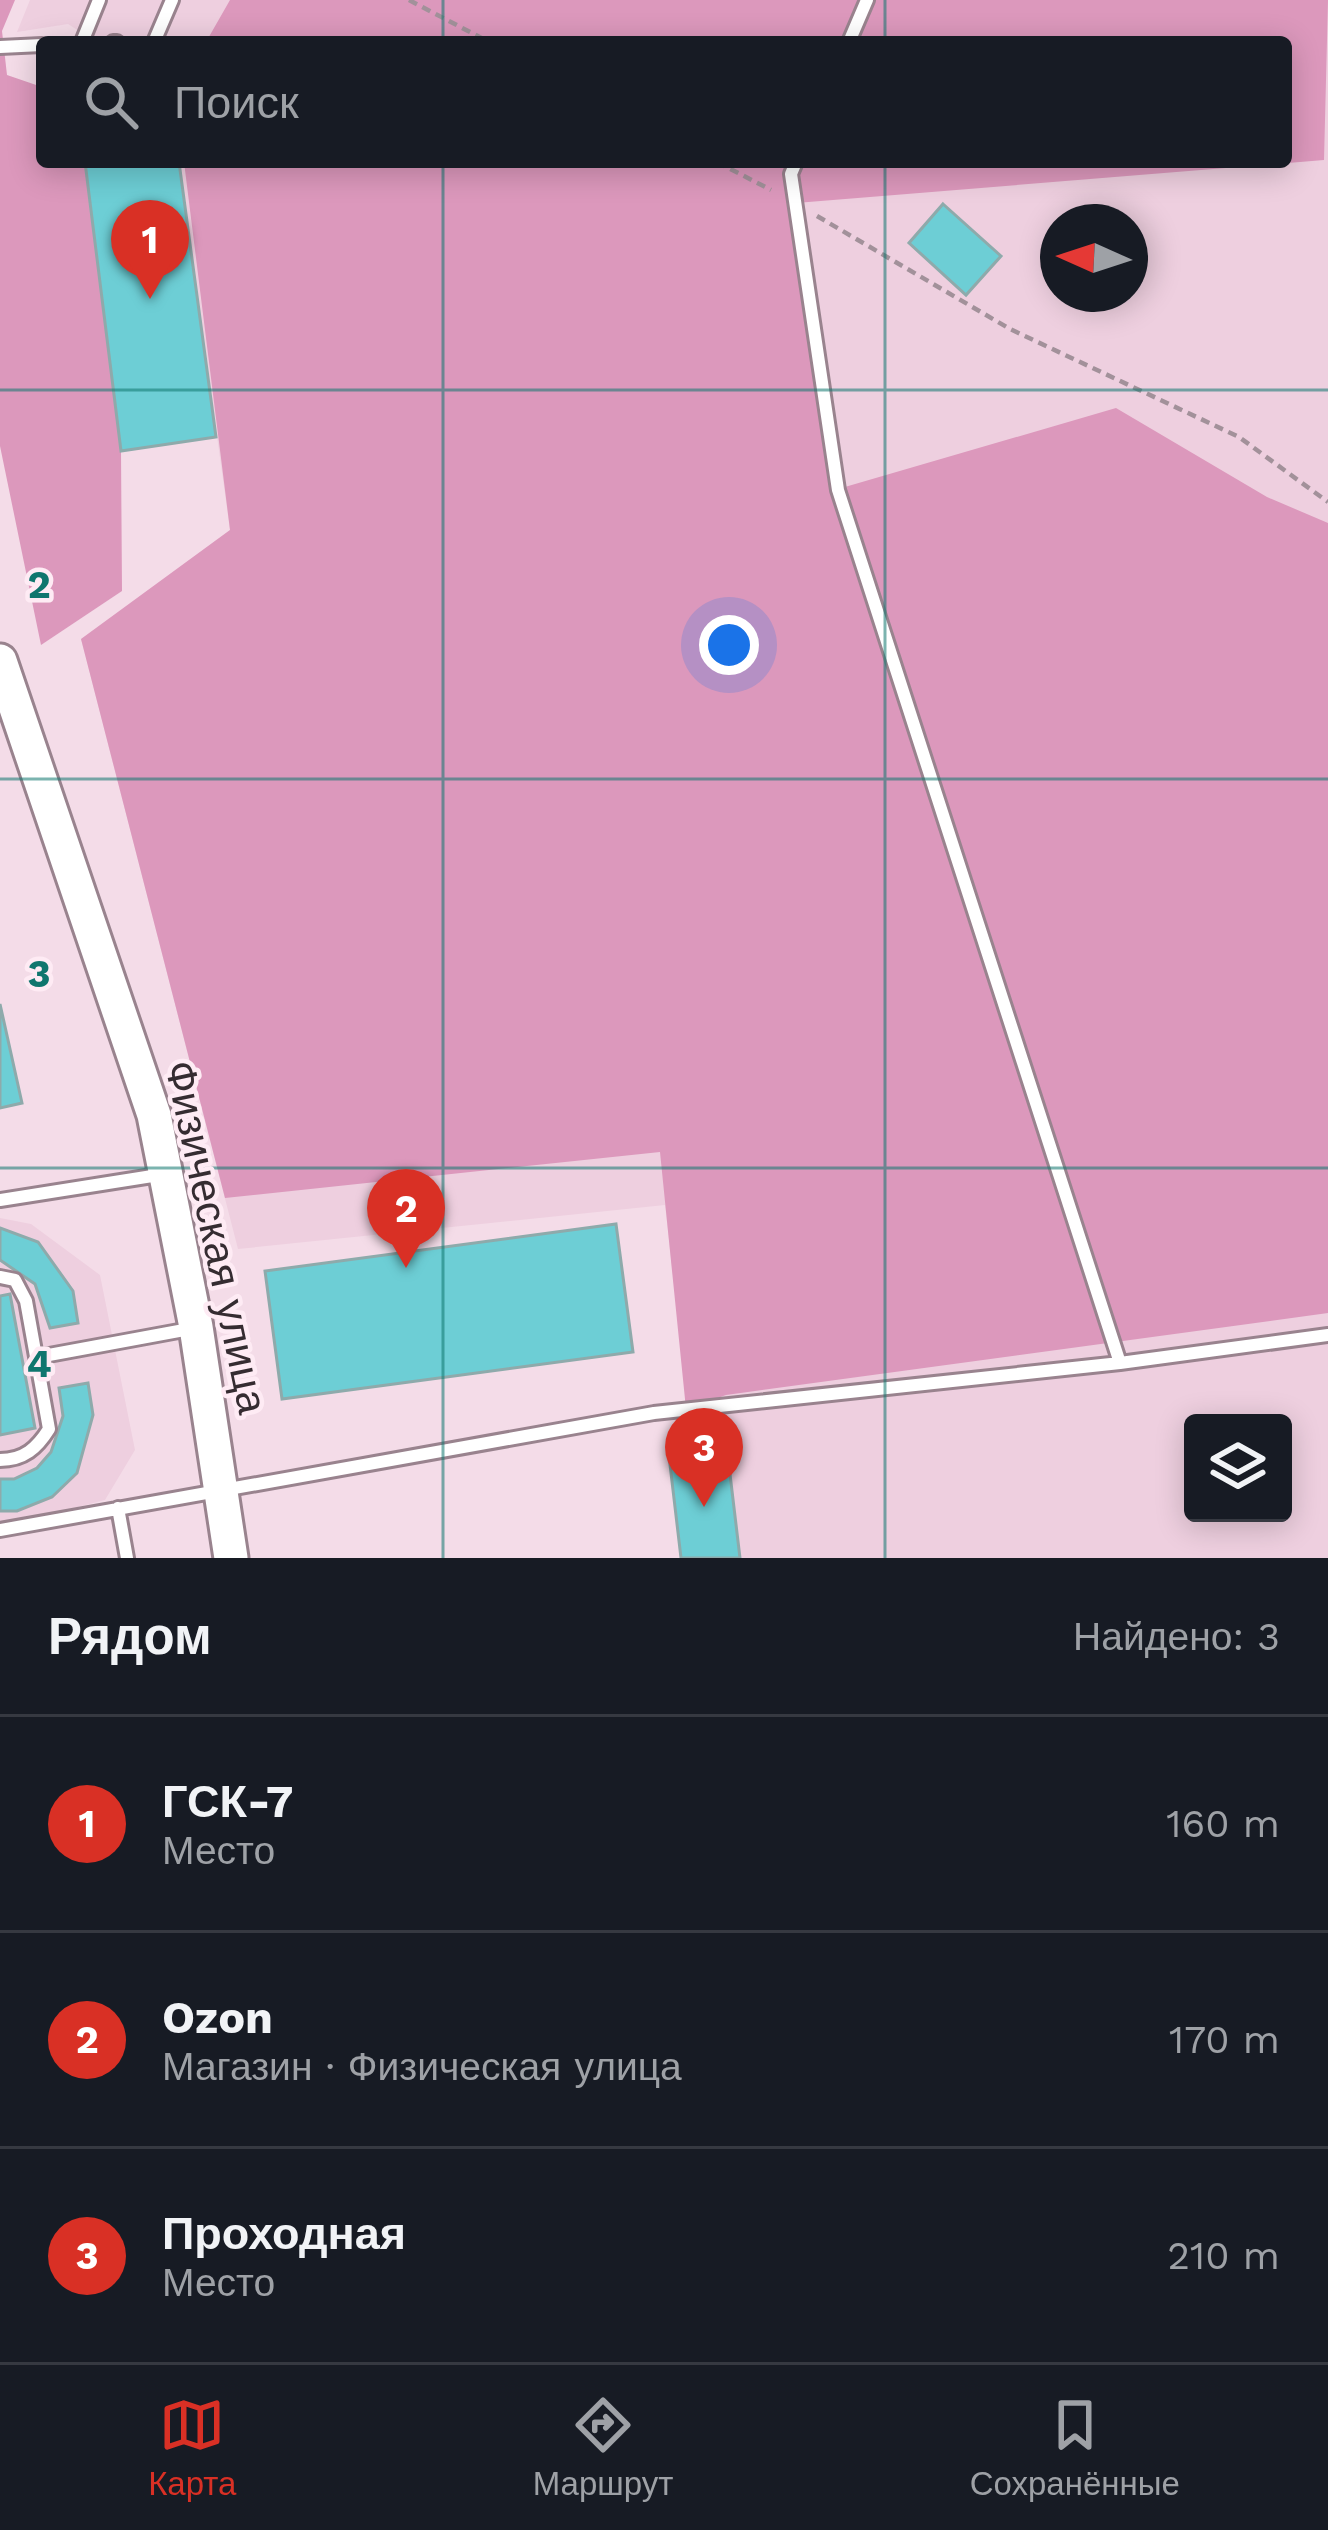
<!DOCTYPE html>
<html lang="ru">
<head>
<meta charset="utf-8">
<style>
  :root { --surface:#171b24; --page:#20242c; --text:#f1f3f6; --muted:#9ea1a6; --line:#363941; --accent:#d93025 }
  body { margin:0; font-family:"Work Sans",sans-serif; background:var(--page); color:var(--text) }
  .controls { position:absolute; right:36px; bottom:36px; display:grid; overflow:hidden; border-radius:12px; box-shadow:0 6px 30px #0003 }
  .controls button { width:108px; height:108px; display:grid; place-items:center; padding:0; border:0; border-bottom:3px solid var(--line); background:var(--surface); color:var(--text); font:60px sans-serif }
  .compass { position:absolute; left:1040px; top:204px; width:108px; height:108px; border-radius:50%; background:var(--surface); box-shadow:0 6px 30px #0003; rotate:273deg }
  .you { position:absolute; left:729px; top:645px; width:42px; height:42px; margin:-30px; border:9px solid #fff; border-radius:50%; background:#1a73e8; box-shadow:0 0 0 18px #1a73e833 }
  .badge { display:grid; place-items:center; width:78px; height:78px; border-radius:50%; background:var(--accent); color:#fff; font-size:39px; font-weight:700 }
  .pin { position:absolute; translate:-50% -99px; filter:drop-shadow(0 3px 6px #0008) }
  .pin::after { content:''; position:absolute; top:63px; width:42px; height:36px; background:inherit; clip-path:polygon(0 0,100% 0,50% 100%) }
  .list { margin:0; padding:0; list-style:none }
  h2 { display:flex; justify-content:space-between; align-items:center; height:156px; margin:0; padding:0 48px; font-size:51px }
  h2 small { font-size:39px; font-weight:400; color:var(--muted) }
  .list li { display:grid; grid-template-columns:78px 1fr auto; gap:36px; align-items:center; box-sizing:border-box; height:216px; padding:0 48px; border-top:3px solid var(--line) }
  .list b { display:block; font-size:45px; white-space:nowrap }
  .list p { margin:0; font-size:39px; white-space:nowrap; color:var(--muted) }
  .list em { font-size:39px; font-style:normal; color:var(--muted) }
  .icon { flex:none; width:66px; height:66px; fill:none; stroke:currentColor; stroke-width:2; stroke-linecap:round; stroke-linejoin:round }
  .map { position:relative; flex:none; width:1328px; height:1558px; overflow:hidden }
  .search { position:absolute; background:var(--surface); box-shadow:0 6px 30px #0003; left:36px; right:36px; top:36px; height:132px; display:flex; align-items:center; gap:30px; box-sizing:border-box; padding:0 42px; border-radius:12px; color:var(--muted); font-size:45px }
  .sheet { height:804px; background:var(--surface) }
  nav { display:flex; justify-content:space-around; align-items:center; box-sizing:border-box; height:168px; border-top:3px solid var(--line); background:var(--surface); font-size:33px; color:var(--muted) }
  nav a { display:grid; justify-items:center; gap:6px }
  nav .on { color:var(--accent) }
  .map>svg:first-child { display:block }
  .built { fill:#eecfdf; fill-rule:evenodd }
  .forest { fill:#dc98bc }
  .building { fill:#6dced5; stroke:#8eaaab; stroke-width:3 }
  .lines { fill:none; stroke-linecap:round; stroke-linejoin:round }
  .lane-casing { stroke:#99838e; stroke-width:18 }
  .secondary-casing { stroke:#99838e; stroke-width:39 }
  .path { stroke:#a2919a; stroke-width:4.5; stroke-dasharray:9 6; stroke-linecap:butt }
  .lane { stroke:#fff; stroke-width:12 }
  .secondary { stroke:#fff; stroke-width:33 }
  .grid { fill:none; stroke:#0f766e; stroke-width:3; stroke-opacity:0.55 }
  .labels { text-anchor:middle; stroke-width:9; stroke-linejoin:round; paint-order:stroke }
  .street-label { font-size:42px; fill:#352c31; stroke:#feebf4 }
  .grid-label { font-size:39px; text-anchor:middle; font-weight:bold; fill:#0f766e; stroke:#feebf4; stroke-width:9; stroke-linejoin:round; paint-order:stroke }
</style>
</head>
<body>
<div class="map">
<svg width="1328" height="1558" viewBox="0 0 1328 1558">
  <rect width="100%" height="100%" fill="#f4dce8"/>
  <path class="built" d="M 30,0 L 1328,0 L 1328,1558 L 705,1558 L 665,1205 L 238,1249 L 81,639 L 230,530 L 179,162 L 1286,162 L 1286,42 L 96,42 L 68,24 L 17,32 ZM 1058,222 L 1130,222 L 1130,294 L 1058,294 ZM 1193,1423 L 1283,1423 L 1283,1513 L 1193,1513 Z
    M 0,1218 L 31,1224 L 100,1275 L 135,1450 L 105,1500 L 0,1527 Z"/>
  <path class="forest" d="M 0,0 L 15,0 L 2,31 L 7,75 L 42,87 L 42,162 L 85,162 L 121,451 L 122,591 L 41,645 L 0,446 Z
    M 230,0 L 1328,0 L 1324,160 L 796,203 L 838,489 L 1116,408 L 1267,497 L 1328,523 L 1328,1313 L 726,1395 L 686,1409 L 660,1152 L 225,1198 L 81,639 L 230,530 L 184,162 L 1286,162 L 1286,42 L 206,42 Z"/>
  <path class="building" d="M 85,162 L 179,162 L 216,437 L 121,451 Z
    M 943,204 L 1001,256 L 966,295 L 909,243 Z
    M 0,1004 L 22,1103 L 0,1108 Z
    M 616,1224 L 633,1352 L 282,1399 L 265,1271 Z
    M 0,1228 L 38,1242 L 73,1291 L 78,1323 L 50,1328 L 35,1284 L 0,1260 Z
    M 10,1294 L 35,1428 L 0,1435 L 0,1296 Z
    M 88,1383 L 93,1415 L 77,1473 L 52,1497 L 17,1511 L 0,1511 L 0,1479 L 14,1479 L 37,1468 L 51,1452 L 63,1416 L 59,1388 Z
    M 727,1449 L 740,1558 L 681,1558 L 669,1456 Z"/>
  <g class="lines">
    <g class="lane-casing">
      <path id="lane" d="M 82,42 L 99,0
        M 113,42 L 117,42
        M 154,42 L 172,0
        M 849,42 L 867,0
        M 0,47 L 42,45
        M 796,162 L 791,174 L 838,490 L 1120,1363
        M 0,1200 L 165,1174
        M 0,1277 L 15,1280 L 26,1301 L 49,1429 C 37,1448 24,1460 0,1460
        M 38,1357 L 195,1328
        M 118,1508 L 127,1558
        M 0,1530 L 654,1413 L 1120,1363 L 1328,1335"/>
    </g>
    <g class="secondary-casing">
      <path id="secondary" d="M 0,661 L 154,1115 L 196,1327 L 231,1558"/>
    </g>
    <path class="path" d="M 409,0 L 489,42
      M 717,162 L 771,190
      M 817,216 L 1010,329 L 1239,437 L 1328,502"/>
    <use href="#lane" class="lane"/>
    <use href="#secondary" class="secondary"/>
  </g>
  <path class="grid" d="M 443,0 L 443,42M 885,0 L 885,42M 443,162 L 443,1558M 885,162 L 885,1558M 0,390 L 1328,390M 0,779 L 1328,779M 0,1168 L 1328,1168"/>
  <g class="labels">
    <g class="street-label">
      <text transform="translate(217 1237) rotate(78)" y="15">Физическая улица</text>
    </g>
  </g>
  <g class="grid-label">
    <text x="39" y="598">2</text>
    <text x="39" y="987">3</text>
    <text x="39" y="1377">4</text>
  </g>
</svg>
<div class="controls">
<button><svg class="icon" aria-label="layers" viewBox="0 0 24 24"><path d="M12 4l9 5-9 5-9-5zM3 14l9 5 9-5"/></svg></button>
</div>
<svg class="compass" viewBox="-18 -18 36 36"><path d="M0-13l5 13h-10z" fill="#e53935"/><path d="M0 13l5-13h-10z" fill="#9ea1a6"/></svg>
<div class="you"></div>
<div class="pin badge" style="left:150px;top:299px">1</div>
<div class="pin badge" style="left:406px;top:1268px">2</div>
<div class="pin badge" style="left:704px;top:1507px">3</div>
<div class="search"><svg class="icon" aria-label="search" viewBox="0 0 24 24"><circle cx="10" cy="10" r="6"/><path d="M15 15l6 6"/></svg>Поиск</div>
</div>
<section class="sheet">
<h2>Рядом<small>Найдено: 3</small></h2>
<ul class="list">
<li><span class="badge">1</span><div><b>ГСК-7</b><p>Место</p></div><em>160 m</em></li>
<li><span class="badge">2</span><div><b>Ozon</b><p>Магазин · Физическая улица</p></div><em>170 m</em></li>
<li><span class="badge">3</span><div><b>Проходная</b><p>Место</p></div><em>210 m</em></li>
</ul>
</section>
<nav>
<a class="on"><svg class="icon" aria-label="map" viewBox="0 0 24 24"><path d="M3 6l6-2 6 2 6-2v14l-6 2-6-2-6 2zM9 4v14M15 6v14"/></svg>Карта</a>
<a><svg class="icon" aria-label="directions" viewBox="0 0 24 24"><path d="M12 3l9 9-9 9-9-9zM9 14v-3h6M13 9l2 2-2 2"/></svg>Маршрут</a>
<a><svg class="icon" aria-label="saved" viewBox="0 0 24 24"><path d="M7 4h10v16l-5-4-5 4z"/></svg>Сохранённые</a>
</nav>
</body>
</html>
